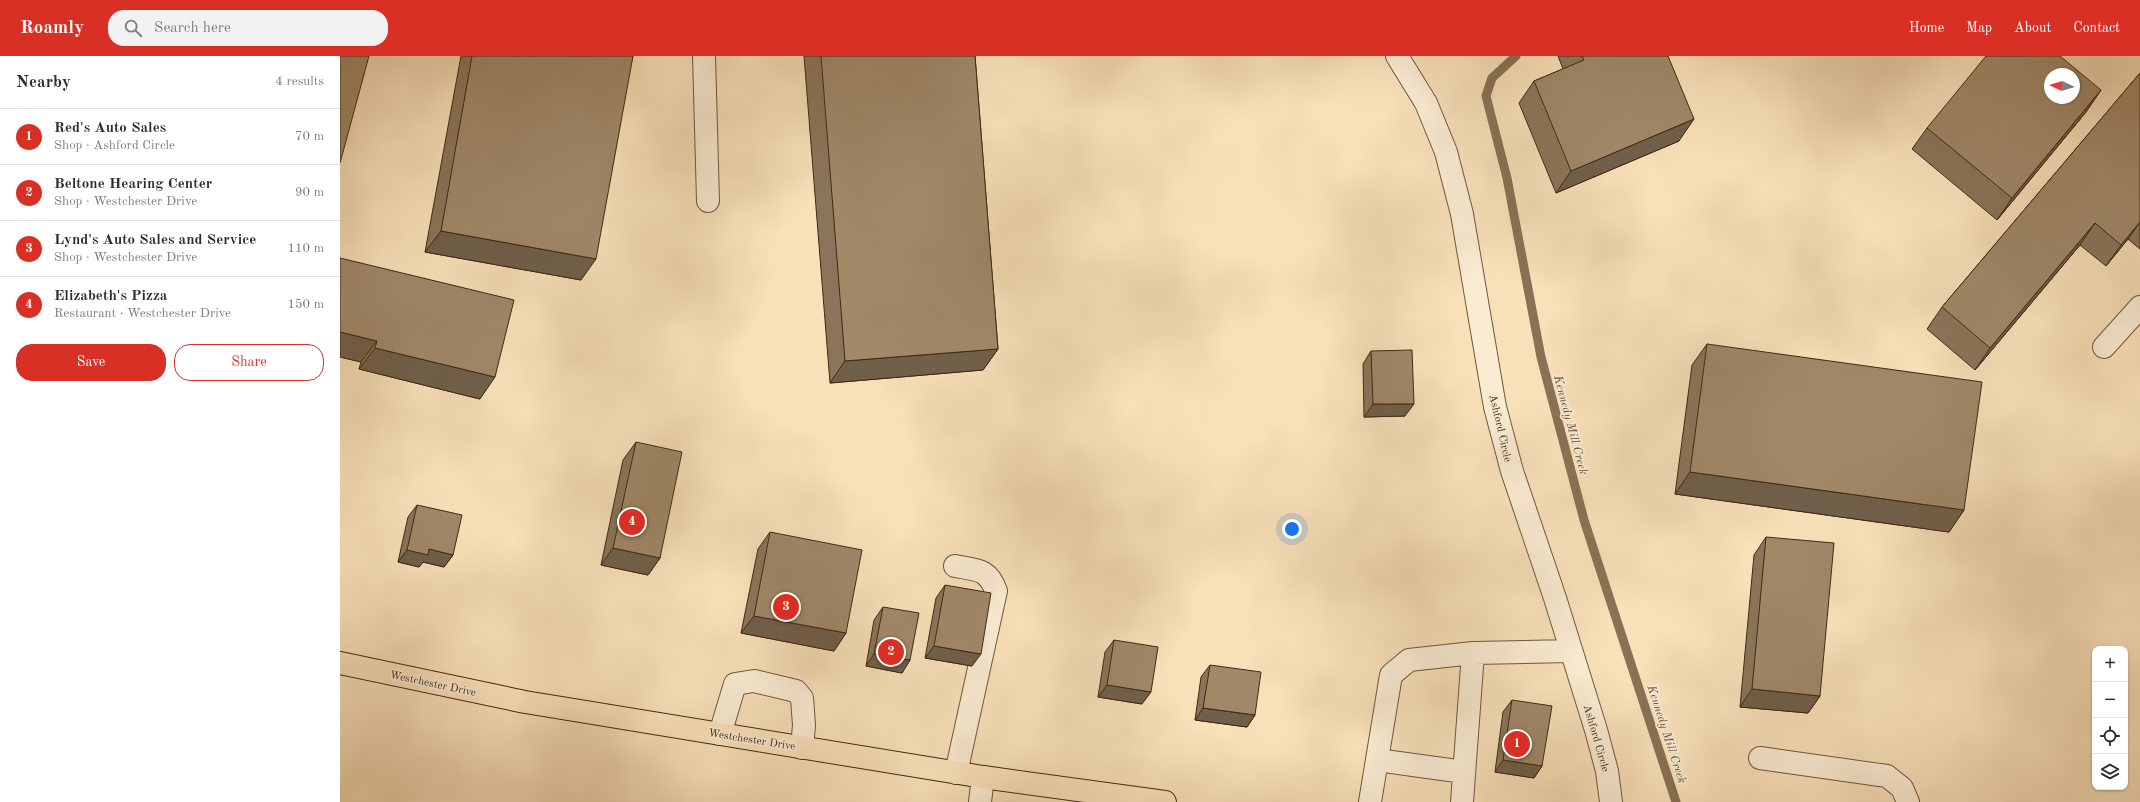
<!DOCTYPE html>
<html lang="en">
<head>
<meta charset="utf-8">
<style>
  :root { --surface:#fff; --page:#f2f2f3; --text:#2b2b33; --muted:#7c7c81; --line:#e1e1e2; --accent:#d93025 }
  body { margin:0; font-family:"Old Standard TT",serif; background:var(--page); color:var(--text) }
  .controls { position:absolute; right:12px; bottom:12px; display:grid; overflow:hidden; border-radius:8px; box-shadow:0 1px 3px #0004 }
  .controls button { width:36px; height:36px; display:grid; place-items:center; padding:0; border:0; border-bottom:1px solid var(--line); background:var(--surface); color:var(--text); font:20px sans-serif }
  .compass { position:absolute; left:1704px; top:12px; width:36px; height:36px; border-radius:50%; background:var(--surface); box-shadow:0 1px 3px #0004; rotate:274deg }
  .you { position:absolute; left:952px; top:473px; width:14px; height:14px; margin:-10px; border:3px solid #fff; border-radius:50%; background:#1a73e8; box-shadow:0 0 0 6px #1a73e833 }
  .badge { display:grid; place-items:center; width:26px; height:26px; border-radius:50%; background:var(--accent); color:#fff; font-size:13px; font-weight:700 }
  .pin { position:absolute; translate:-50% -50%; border:2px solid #fff; box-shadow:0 1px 4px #0006 }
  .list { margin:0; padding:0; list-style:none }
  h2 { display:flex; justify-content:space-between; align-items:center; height:52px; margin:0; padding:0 16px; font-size:17px }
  h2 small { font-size:13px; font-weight:400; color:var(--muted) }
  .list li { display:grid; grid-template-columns:26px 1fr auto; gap:12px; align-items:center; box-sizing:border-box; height:56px; padding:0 16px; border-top:1px solid var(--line) }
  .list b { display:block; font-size:15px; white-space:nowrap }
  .list p { margin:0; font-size:13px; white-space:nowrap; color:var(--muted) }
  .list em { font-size:13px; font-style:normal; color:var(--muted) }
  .actions { display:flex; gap:8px; padding:12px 16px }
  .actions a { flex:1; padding:9px 0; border:1px solid var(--accent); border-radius:16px; text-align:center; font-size:14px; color:var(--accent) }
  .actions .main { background:var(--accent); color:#fff }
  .icon { flex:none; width:22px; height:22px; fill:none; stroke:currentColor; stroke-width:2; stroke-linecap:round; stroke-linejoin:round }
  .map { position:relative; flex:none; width:1800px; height:746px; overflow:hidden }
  header { display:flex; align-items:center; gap:24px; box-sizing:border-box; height:56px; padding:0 20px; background:var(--accent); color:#fff }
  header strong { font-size:19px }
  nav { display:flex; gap:22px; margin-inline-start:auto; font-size:14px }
  .search { width:280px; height:36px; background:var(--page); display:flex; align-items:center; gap:10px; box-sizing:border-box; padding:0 14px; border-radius:16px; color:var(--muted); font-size:15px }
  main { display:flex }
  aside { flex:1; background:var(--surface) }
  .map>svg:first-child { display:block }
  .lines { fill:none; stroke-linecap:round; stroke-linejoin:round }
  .stream { stroke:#897254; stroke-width:9 }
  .minor-casing { stroke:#6e573c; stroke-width:24 }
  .major-casing { stroke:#402912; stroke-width:24 }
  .minor { stroke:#faebd2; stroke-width:22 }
  .major { stroke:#f8e0b9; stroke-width:22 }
  .wall { fill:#8a755a; stroke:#402912 }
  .shaded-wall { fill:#705f4a; stroke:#402912 }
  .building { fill:#a08869; stroke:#402912; fill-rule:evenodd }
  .labels { text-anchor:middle; stroke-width:3.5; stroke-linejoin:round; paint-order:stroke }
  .street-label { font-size:11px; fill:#402912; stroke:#faebd2 }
  .water-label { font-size:12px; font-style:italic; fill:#644d33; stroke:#faebd2 }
</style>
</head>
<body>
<header>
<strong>Roamly</strong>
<div class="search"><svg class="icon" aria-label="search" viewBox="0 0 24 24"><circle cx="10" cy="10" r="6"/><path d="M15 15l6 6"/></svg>Search here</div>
<nav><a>Home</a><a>Map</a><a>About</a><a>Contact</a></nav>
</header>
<main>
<aside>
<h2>Nearby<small>4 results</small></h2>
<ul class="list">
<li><span class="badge">1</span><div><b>Red's Auto Sales</b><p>Shop · Ashford Circle</p></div><em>70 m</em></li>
<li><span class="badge">2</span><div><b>Beltone Hearing Center</b><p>Shop · Westchester Drive</p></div><em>90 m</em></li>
<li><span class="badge">3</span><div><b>Lynd's Auto Sales and Service</b><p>Shop · Westchester Drive</p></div><em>110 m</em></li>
<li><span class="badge">4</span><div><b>Elizabeth's Pizza</b><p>Restaurant · Westchester Drive</p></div><em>150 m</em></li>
</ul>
<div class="actions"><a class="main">Save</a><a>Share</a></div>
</aside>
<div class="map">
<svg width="1800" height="746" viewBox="0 0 1800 746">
  <rect width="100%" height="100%" fill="#f8e0b9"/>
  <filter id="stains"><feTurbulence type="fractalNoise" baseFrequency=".005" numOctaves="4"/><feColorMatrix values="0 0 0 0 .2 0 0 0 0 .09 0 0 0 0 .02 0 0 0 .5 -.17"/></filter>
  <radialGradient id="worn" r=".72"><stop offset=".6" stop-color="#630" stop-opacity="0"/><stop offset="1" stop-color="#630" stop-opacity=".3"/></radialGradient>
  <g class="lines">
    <path class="stream" d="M 1176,0 L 1152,22 L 1146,40 L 1167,122 L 1201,301 L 1244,464 L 1336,746"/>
    <g class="minor-casing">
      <path id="minor" d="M 364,0 L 368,145
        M 1057,0 L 1086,47 L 1106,96 L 1122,158 L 1155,351 L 1172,415 L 1215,542 L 1256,674 L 1267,715 L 1271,746
        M 1764,291 L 1800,251
        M 615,510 C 636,514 648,512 656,535 L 616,717
        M 380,678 L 395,628 L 414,625 L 456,635 L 462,642 L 464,669 L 462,692
        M 1420,702 L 1547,720 L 1562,732 L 1568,746
        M 1037,704 L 1124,716
        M 640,746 L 643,721
        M 1030,746 L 1051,619 L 1069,604 L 1133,597 L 1230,595
        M 1122,746 L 1133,597"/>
    </g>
    <g class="major-casing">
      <path id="major" d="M 0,607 L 185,646 L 643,721 L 825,746"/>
    </g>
    <use href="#minor" class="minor"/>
    <use href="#major" class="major"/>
  </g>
  <path class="wall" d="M 121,0 L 293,0 L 241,224 L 85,196 Z
    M 464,0 L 635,0 L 658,293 L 643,314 L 490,327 Z
    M 1218,0 L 1328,0 L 1339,85 L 1216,137 L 1179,47 L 1194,25 L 1223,13 Z
    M 1800,17 L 1800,193 L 1788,183 L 1766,210 L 1740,189 L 1635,314 L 1587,273 L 1602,251 Z
    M 1761,34 L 1746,56 L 1657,164 L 1572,93 L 1587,72 Z
    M 0,202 L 140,343 L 19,313 L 21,306 L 0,301 Z
    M 1367,288 L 1624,454 L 1609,476 L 1335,438 L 1352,309 Z
    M 1031,295 L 1065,360 L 1024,361 L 1023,308 Z
    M 296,386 L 320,502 L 308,519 L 261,509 L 283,404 Z
    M 77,449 L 113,499 L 104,511 L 83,506 L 79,511 L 58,506 L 68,461 Z
    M 430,476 L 506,577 L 494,595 L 401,577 L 418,493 Z
    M 1426,481 L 1480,640 L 1468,657 L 1400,651 L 1414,499 Z
    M 605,529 L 632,610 L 585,602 L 596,542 Z
    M 543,551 L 570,604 L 562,617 L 526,610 L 534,564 Z
    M 774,584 L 802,648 L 758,641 L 765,596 Z
    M 870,609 L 915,659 L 907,671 L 855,664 L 861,621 Z
    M 1172,644 L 1202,710 L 1194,722 L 1155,716 L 1163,656 Z"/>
  <path class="shaded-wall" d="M 1761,34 L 1746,56 L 1657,164 L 1672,142 Z
    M 1354,63 L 1339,85 L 1216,137 L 1231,115 Z
    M 1800,166 L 1788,183 L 1766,210 L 1781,189 Z
    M 1755,167 L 1740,189 L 1635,314 L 1650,292 Z
    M 101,175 L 256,203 L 241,224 L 85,196 Z
    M 0,276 L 37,285 L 21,306 L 0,301 Z
    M 35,292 L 155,321 L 140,343 L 19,313 Z
    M 658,293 L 643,314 L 490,327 L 505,305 Z
    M 1033,348 L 1074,348 L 1065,360 L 1024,361 Z
    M 1350,416 L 1624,454 L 1609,476 L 1335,438 Z
    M 273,492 L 320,502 L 308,519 L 261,509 Z
    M 89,493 L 113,499 L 104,511 L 83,506 L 79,511 L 58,506 L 67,494 Z
    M 414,560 L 506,577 L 494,595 L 401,577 Z
    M 594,590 L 641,598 L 632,610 L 585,602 Z
    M 534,598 L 570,604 L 562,617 L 526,610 Z
    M 767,629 L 811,636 L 802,648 L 758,641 Z
    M 1412,633 L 1480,640 L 1468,657 L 1400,651 Z
    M 863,652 L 915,659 L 907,671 L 855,664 Z
    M 1163,704 L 1202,710 L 1194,722 L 1155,716 Z"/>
  <path class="building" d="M 0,0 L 29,0 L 0,107 Z
    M 132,0 L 293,0 L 256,203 L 101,175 Z
    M 481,0 L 635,0 L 658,293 L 505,305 Z
    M 1242,0 L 1328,0 L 1354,63 L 1231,115 L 1194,25 L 1244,4 Z
    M 1646,0 L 1720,0 L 1761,34 L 1672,142 L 1587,72 ZM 1710,18 L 1734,18 L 1734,42 L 1710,42 Z
    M 1800,17 L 1800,166 L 1781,189 L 1755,167 L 1650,292 L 1602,251 Z
    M 0,202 L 174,244 L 155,321 L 35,292 L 37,285 L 0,276 Z
    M 1367,288 L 1642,326 L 1624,454 L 1350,416 Z
    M 1072,294 L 1074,348 L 1033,348 L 1031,295 Z
    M 296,386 L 342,396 L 320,502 L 273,492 Z
    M 77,449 L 122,459 L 113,499 L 89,493 L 88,499 L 67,494 Z
    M 430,476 L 522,494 L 506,577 L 414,560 Z
    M 1426,481 L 1494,487 L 1480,640 L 1412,633 Z
    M 605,529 L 651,537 L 641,598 L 594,590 Z
    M 543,551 L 579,557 L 570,604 L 534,598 Z
    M 774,584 L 818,591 L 811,636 L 767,629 Z
    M 870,609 L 921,616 L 915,659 L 863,652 Z
    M 1172,644 L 1212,650 L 1202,710 L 1163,704 Z"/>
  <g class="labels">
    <g class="street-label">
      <text transform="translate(1161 372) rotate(77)" y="4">Ashford Circle</text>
      <text transform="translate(93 627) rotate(12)" y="4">Westchester Drive</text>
      <text transform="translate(1257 682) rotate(74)" y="4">Ashford Circle</text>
      <text transform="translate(412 683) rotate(9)" y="4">Westchester Drive</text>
    </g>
    <g class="water-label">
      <text transform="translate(1231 369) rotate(75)" y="4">Kennedy Mill Creek</text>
      <text transform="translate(1327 678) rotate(72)" y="4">Kennedy Mill Creek</text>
    </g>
  </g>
  <rect width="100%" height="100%" filter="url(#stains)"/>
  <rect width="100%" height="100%" fill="url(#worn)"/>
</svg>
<div class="controls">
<button>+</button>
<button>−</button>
<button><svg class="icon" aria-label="locate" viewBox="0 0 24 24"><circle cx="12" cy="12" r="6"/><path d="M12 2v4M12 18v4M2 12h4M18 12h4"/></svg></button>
<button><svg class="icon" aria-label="layers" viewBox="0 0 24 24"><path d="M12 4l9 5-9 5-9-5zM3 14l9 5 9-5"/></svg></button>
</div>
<svg class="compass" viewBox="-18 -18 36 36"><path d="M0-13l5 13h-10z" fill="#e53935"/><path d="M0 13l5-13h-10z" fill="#7c7c81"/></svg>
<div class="you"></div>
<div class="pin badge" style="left:1177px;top:688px">1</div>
<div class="pin badge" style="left:551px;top:596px">2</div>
<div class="pin badge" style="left:446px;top:551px">3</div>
<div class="pin badge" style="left:292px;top:466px">4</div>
</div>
</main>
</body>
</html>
